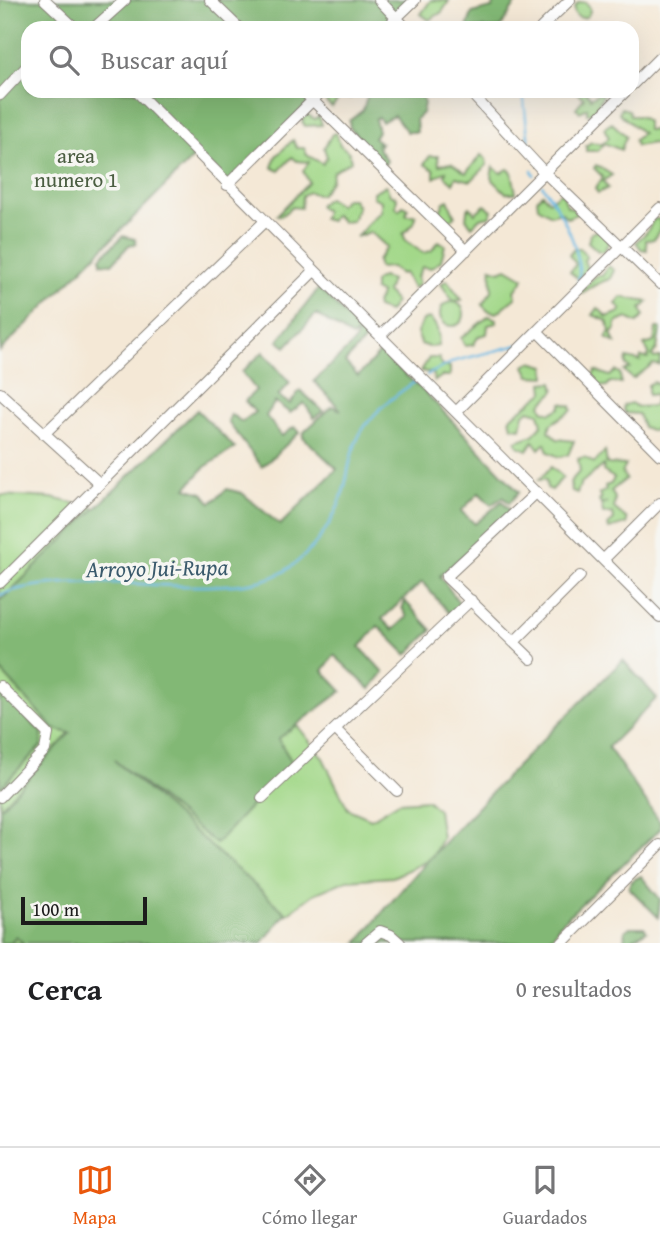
<!DOCTYPE html>
<html lang="es">
<head>
<meta charset="utf-8">
<style>
  :root { --surface:#fff; --page:#f2f2f2; --text:#202124; --muted:#757577; --line:#e0e0e0; --accent:#ea580c }
  body { margin:0; font-family:"Gentium Book Plus",serif; background:var(--page); color:var(--text) }
  .scale { position:absolute; left:21px; bottom:18px; width:126px; box-sizing:border-box; padding-left:7px; border:4px solid #1c1c1c; border-top:0; font-size:19px; line-height:24px; white-space:nowrap; color:#1c1c1c; -webkit-text-stroke:5px #f6f6f2; paint-order:stroke }
  .list { margin:0; padding:0; list-style:none }
  h2 { display:flex; justify-content:space-between; align-items:center; height:91px; margin:0; padding:0 28px; font-size:30px }
  h2 small { font-size:23px; font-weight:400; color:var(--muted) }
  .icon { flex:none; width:38px; height:38px; fill:none; stroke:currentColor; stroke-width:2; stroke-linecap:round; stroke-linejoin:round }
  .map { position:relative; flex:none; width:660px; height:943px; overflow:hidden }
  .search { position:absolute; background:var(--surface); box-shadow:0 7px 28px #0002; left:21px; right:21px; top:21px; height:77px; display:flex; align-items:center; gap:18px; box-sizing:border-box; padding:0 24px; border-radius:21px; color:var(--muted); font-size:26px }
  .sheet { height:203px; background:var(--surface) }
  nav { display:flex; justify-content:space-around; align-items:center; box-sizing:border-box; height:98px; border-top:2px solid var(--line); background:var(--surface); font-size:19px; color:var(--muted) }
  nav a { display:grid; justify-items:center; gap:4px }
  nav .on { color:var(--accent) }
  .map>svg:first-child { display:block }
  .green { fill:#a3d889; stroke:#607a52; stroke-width:2 }
  .forest { fill:#82b875; stroke:#4f6a48; stroke-width:2 }
  .lines { fill:none; stroke-linecap:round; stroke-linejoin:round }
  .stream { stroke:#68b8e3; stroke-width:2.5 }
  .street-casing { stroke:#888279; stroke-width:12 }
  .street { stroke:#fff; stroke-width:10 }
  .labels { text-anchor:middle; stroke-width:7; stroke-linejoin:round; paint-order:stroke }
  .park-label { font-size:21px; fill:#4b5e42; stroke:#f6f6f2 }
  .water-label { font-size:23px; font-style:italic; fill:#3a5a6c; stroke:#f6f6f2 }
</style>
</head>
<body>
<div class="map">
<svg width="660" height="943" viewBox="0 0 660 943">
  <rect width="100%" height="100%" fill="#f6f6f2"/>
  <filter id="ink" filterUnits="userSpaceOnUse"><feTurbulence type="fractalNoise" baseFrequency=".0143" numOctaves="2"/><feDisplacementMap in="SourceGraphic" scale="14" xChannelSelector="R" yChannelSelector="G"/><feConvolveMatrix kernelMatrix="1 2 1 2 8 2 1 2 1" color-interpolation-filters="sRGB"/></filter>
  <filter id="wash" filterUnits="userSpaceOnUse"><feTurbulence type="fractalNoise" baseFrequency=".00686" numOctaves="4" result="noise"/><feDisplacementMap in="SourceGraphic" scale="28" xChannelSelector="R" yChannelSelector="G"/><feGaussianBlur stdDeviation="1.57" result="paint"/><feColorMatrix in="noise" values="0 0 0 0 0 0 0 0 0 0 0 0 0 0 0 0 0 1.4 0 .05"/><feComposite in="paint" operator="in"/></filter>
  <g filter="url(#wash)">
    <rect width="100%" height="100%" fill="#f4e8d6"/>
    <path class="green" d="M 431,0 L 449,1 L 442,12 L 429,20 L 421,14 Z
      M574 10a8 8 0 1 1 16 0a8 8 0 1 1-16 0Z
      M 352,91 L 351,98 L 340,97 L 332,107 L 326,102 L 328,93 Z
      M 575,91 L 585,91 L 591,98 L 599,93 L 603,95 L 594,112 L 587,114 L 587,108 L 580,112 L 576,108 L 584,98 Z
      M 621,108 L 629,110 L 630,116 L 639,116 L 647,121 L 647,130 L 660,130 L 660,149 L 653,143 L 636,146 L 634,140 L 642,133 L 619,113 Z
      M 306,114 L 315,119 L 319,116 L 322,125 L 305,126 L 302,121 Z
      M 612,123 L 626,136 L 621,150 L 604,143 L 598,151 L 586,151 L 586,146 L 591,142 L 601,144 L 609,138 L 604,128 Z
      M 336,133 L 340,145 L 349,152 L 351,161 L 333,172 L 331,181 L 320,195 L 308,192 L 302,196 L 301,208 L 292,207 L 281,216 L 277,215 L 309,182 L 303,171 L 309,162 L 297,161 L 292,157 L 279,171 L 272,167 L 276,156 L 293,140 L 297,148 L 304,148 L 307,155 L 323,164 L 327,157 L 324,148 L 332,134 Z
      M 481,155 L 486,159 L 487,165 L 471,181 L 456,177 L 453,183 L 445,176 L 446,171 L 434,178 L 434,170 L 424,164 L 430,156 L 438,156 L 439,165 L 451,163 L 466,173 Z
      M 596,165 L 612,175 L 603,181 L 608,188 L 598,193 L 595,189 L 603,177 L 594,168 Z
      M 493,167 L 501,173 L 508,169 L 512,172 L 516,193 L 506,193 L 491,178 Z
      M 386,185 L 390,195 L 397,197 L 396,207 L 399,210 L 403,206 L 408,208 L 406,215 L 416,215 L 414,223 L 403,234 L 406,241 L 423,253 L 431,251 L 439,241 L 445,245 L 441,261 L 431,268 L 422,267 L 417,277 L 419,285 L 413,288 L 404,273 L 400,274 L 392,267 L 379,268 L 377,261 L 387,247 L 370,232 L 356,237 C 366,229 368,219 381,212 L 381,201 L 373,197 L 373,192 Z
      M 560,193 L 563,194 L 567,206 L 581,212 L 567,218 L 561,212 L 551,215 L 538,207 L 537,199 L 542,194 L 549,201 Z
      M 328,198 L 339,205 L 345,199 L 353,199 L 358,207 L 352,221 L 342,222 L 335,215 L 330,221 L 323,219 L 325,211 L 319,207 L 320,204 Z
      M 448,200 L 455,216 L 450,221 L 443,220 L 439,214 L 444,202 Z
      M 485,205 L 492,210 L 490,216 L 480,218 L 472,226 L 466,219 L 467,210 L 470,207 L 475,213 Z
      M 654,219 L 660,219 L 660,229 L 654,239 L 646,240 L 647,250 L 641,249 L 636,242 L 647,232 Z
      M 599,230 L 610,239 L 604,252 L 598,251 L 588,242 L 591,233 Z
      M 575,248 L 580,248 L 587,257 L 584,260 L 587,268 L 579,279 L 570,272 L 576,264 L 569,255 Z
      M 608,266 L 614,270 L 610,279 C 599,282 591,287 582,293 L 580,291 L 597,275 L 602,276 Z
      M 491,268 L 500,271 L 507,268 L 524,278 L 515,291 L 516,297 L 497,313 L 488,311 L 482,305 L 492,291 Z
      M 382,277 L 391,280 L 387,292 L 395,302 L 389,312 L 377,308 L 376,303 L 381,294 L 374,290 L 374,282 Z
      M 447,280 L 462,300 L 453,301 L 441,284 Z
      M 621,297 L 648,302 L 641,309 L 644,316 L 637,323 L 627,318 L 616,323 L 616,329 L 611,334 L 615,343 L 606,338 L 610,331 L 607,321 L 593,315 L 598,308 L 607,317 L 620,312 L 621,309 L 616,304 Z
      M440 314a12 12 0 1 1 24 0a12 12 0 1 1-24 0Z
      M 489,316 L 496,319 L 497,323 L 488,325 L 487,334 L 479,336 L 473,345 L 465,346 L 461,338 Z
      M 429,318 C 438,325 440,334 438,346 L 429,347 L 421,344 L 417,332 L 423,320 Z
      M 656,328 L 660,328 L 657,349 L 652,355 L 654,358 L 660,357 L 660,365 L 653,364 L 633,379 L 624,371 L 630,368 L 626,365 L 627,358 L 640,361 L 641,357 L 648,358 L 649,353 L 644,345 L 654,342 Z
      M 429,358 L 439,358 L 442,366 L 450,367 L 450,376 L 442,376 L 435,381 L 432,373 L 421,371 Z
      M 531,362 L 545,366 L 546,377 L 530,376 L 525,366 Z
      M 596,371 L 610,376 L 616,371 L 620,373 L 621,383 L 610,382 L 607,386 L 597,387 L 590,379 Z
      M 553,382 L 555,391 L 541,404 L 543,410 L 551,413 L 560,408 L 562,403 L 571,406 L 572,410 L 551,424 L 549,431 L 557,439 L 574,441 L 568,455 L 559,457 L 548,452 L 545,443 L 539,449 L 533,441 L 527,450 L 518,446 L 516,441 L 533,435 L 542,425 L 539,413 L 529,410 L 524,414 L 521,428 L 512,427 L 510,418 L 544,392 L 543,383 Z
      M 653,382 L 660,385 L 660,425 L 653,431 L 643,427 L 638,414 L 625,413 L 623,409 L 624,405 L 631,403 L 637,407 L 654,406 L 656,394 L 648,395 L 648,385 Z
      M 605,451 L 607,464 L 626,465 L 622,472 L 626,479 L 611,491 L 615,498 L 614,508 L 627,519 L 627,524 L 609,529 L 608,525 L 614,520 L 613,513 L 603,514 L 602,506 L 607,502 L 601,505 L 599,501 L 602,498 L 599,494 L 606,490 L 605,486 L 611,484 L 614,478 L 603,471 L 604,465 L 581,483 L 577,493 L 572,491 L 570,482 L 580,471 L 578,459 L 584,457 L 594,463 Z
      M 551,467 L 563,477 L 552,490 L 547,488 L 546,480 L 539,480 Z
      M 0,495 L 51,498 L 104,510 L 277,700 L 323,758 L 348,809 L 371,819 L 399,802 L 427,800 L 438,810 L 442,838 L 431,859 L 393,877 L 347,880 L 314,894 L 248,943 L 0,943 Z"/>
    <path class="forest" d="M 0,0 L 414,0 L 386,28 L 28,28 L 28,91 L 322,91 L 227,185 L 196,155 L 0,351 Z
      M 496,0 L 518,0 L 500,28 L 467,28 L 472,13 L 492,8 Z
      M 369,91 L 419,91 L 424,103 L 422,113 L 416,119 L 417,132 L 407,132 L 394,115 L 382,122 L 378,117 L 375,119 L 378,131 L 374,138 L 379,141 L 377,144 L 381,143 L 378,148 L 387,161 L 384,165 L 350,128 L 349,121 L 363,110 Z
      M 123,236 L 135,239 L 136,244 L 129,245 L 112,264 L 101,263 L 101,257 Z
      M 319,288 L 367,338 L 345,362 L 358,376 L 380,353 L 424,391 L 519,492 L 509,503 L 503,497 L 491,505 L 479,493 L 461,511 L 475,524 L 502,501 L 512,513 L 440,576 L 460,604 L 450,614 L 422,582 L 382,619 L 393,630 L 407,617 L 402,608 L 405,601 L 432,630 L 407,655 L 378,626 L 360,647 L 384,673 L 370,689 L 334,655 L 323,671 L 342,691 L 278,739 L 292,762 L 216,844 L 114,760 L 286,913 L 262,943 L 23,943 L 16,936 L 10,943 L 0,943 L 0,808 L 70,733 L 54,729 L 0,670 L 0,601 L 197,410 L 235,448 L 205,467 L 186,488 L 203,493 L 211,503 L 227,489 L 242,493 L 280,525 L 337,469 L 303,437 L 304,432 L 332,406 L 341,410 L 314,381 L 353,344 L 359,332 L 352,337 L 316,314 L 286,347 L 278,341 Z
      M 263,352 L 290,383 L 278,396 L 290,404 L 300,390 L 323,411 L 314,418 L 304,403 L 290,413 L 275,402 L 266,416 L 282,436 L 294,427 L 300,432 L 262,467 L 228,422 L 231,414 L 242,422 L 255,412 L 245,401 L 256,390 L 242,372 Z
      M 623,660 L 657,698 L 608,747 L 660,822 L 660,829 L 559,925 L 554,935 L 538,943 L 357,943 C 439,842 531,751 623,660 Z
      M 0,692 L 42,733 L 41,746 L 0,788 Z
      M 641,876 L 660,899 L 658,917 L 629,888 L 631,881 Z
      M 630,927 L 644,927 L 647,931 L 634,938 L 633,943 L 624,943 L 625,931 Z"/>
    <g class="lines">
      <path class="stream" d="M 523,91 L 529,147
        M 532,170 L 534,175
        M 542,185 C 560,210 585,252 578,284
        M 427,375 L 455,361 L 518,345
        M 0,595 C 56,573 146,587 207,586 C 233,585 262,585 285,571 C 314,552 337,519 345,485 C 349,468 351,450 360,434 C 373,411 396,394 418,380"/>
    </g>
  </g>
  <g filter="url(#ink)">
    <g class="lines">
      <g class="street-casing">
        <path id="street" d="M 45,0 L 75,28
          M 210,0 L 239,28
          M 379,0 L 406,28
          M 94,28 L 125,0
          M 386,28 L 415,0
          M 541,28 L 570,0
          M 632,85 L 660,57
          M 136,91 L 660,617
          M 303,91 L 466,251
          M 469,91 L 544,172 L 660,284
          M 0,95 L 28,65
          M 227,185 L 322,91
          M 537,331 L 660,455
          M 380,336 L 626,91
          M 0,393 L 99,483
          M 456,412 L 660,208
          M 44,434 L 264,222
          M 604,559 L 660,503
          M 0,583 L 314,271
          M 514,642 L 580,576
          M 531,659 L 446,577 L 537,492
          M 0,686 L 48,734 L 45,750 L 0,797
          M 335,729 L 397,791
          M 262,798 L 471,600
          M 366,943 L 380,931 L 391,935 L 400,943
          M 562,943 L 660,845"/>
      </g>
      <use href="#street" class="street"/>
    </g>
  </g>
  <g class="labels">
    <g class="park-label">
      <text x="76" y="163">area<tspan x="76" dy="24">numero 1</tspan></text>
    </g>
    <g class="water-label">
      <text transform="translate(157 568) rotate(-1)" y="8">Arroyo Jui-Rupa</text>
    </g>
  </g>
</svg>
<div class="scale">100 m</div>
<div class="search"><svg class="icon" aria-label="search" viewBox="0 0 24 24"><circle cx="10" cy="10" r="6"/><path d="M15 15l6 6"/></svg>Buscar aquí</div>
</div>
<section class="sheet">
<h2>Cerca<small>0 resultados</small></h2>
<ul class="list">
</ul>
</section>
<nav>
<a class="on"><svg class="icon" aria-label="map" viewBox="0 0 24 24"><path d="M3 6l6-2 6 2 6-2v14l-6 2-6-2-6 2zM9 4v14M15 6v14"/></svg>Mapa</a>
<a><svg class="icon" aria-label="directions" viewBox="0 0 24 24"><path d="M12 3l9 9-9 9-9-9zM9 14v-3h6M13 9l2 2-2 2"/></svg>Cómo llegar</a>
<a><svg class="icon" aria-label="saved" viewBox="0 0 24 24"><path d="M7 4h10v16l-5-4-5 4z"/></svg>Guardados</a>
</nav>
</body>
</html>
